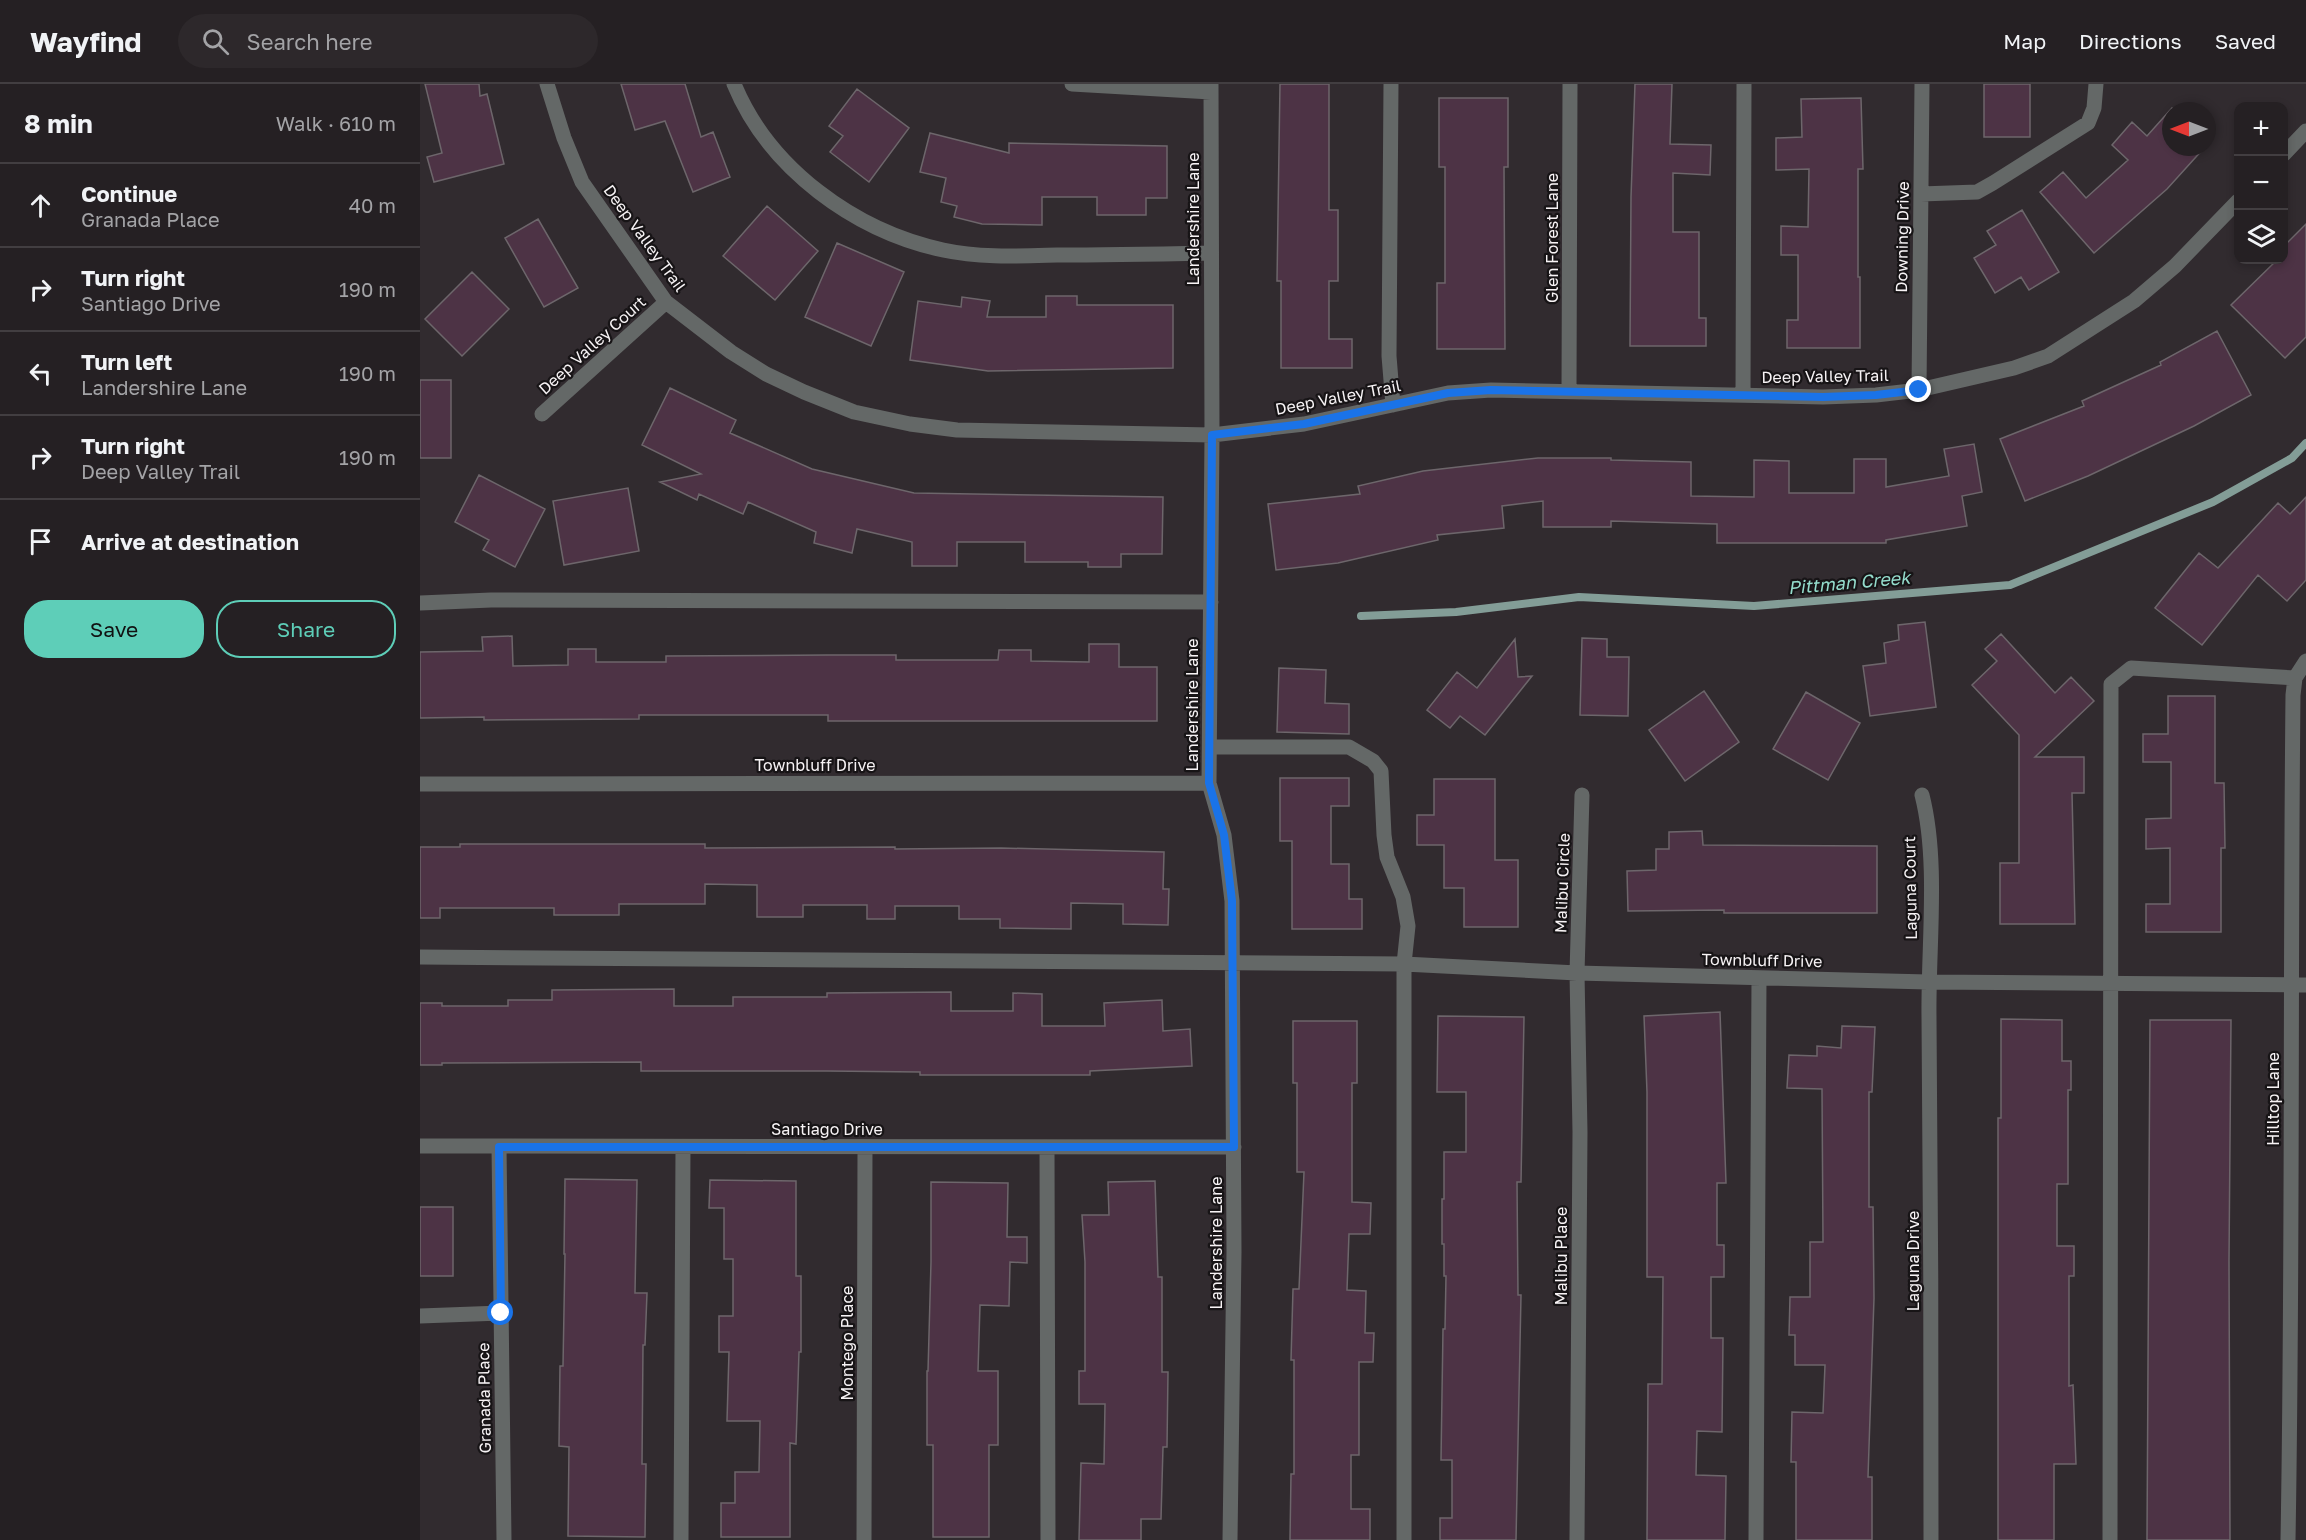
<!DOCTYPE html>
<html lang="en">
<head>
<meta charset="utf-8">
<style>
  :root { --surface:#252023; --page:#2d282b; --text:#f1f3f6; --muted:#a3a3a6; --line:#423e41; --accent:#5eceb8 }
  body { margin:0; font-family:"Golos Text",sans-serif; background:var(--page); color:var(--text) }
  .controls { position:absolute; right:18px; top:18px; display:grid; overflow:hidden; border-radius:12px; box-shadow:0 3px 9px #0003 }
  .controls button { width:54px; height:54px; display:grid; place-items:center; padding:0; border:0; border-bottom:2px solid var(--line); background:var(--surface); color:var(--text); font:30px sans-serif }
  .compass { position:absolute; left:1742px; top:18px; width:54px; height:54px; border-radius:50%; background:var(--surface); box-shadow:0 3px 9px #0003; rotate:270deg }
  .stop { position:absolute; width:18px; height:18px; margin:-14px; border:4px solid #1a73e8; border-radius:50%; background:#fff }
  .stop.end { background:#1a73e8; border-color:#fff; box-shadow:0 2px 6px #0008 }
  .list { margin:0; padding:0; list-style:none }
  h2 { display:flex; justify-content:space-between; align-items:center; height:78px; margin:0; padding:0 24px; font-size:26px }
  h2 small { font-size:20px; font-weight:400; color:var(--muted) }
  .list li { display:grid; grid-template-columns:39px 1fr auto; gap:18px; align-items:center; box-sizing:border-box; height:84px; padding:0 24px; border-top:2px solid var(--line) }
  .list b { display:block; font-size:22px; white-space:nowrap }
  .list p { margin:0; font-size:20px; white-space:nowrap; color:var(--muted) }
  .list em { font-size:20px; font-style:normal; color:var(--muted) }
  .actions { display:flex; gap:12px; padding:18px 24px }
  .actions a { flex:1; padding:14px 0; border:2px solid var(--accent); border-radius:24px; text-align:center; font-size:21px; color:var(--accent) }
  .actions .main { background:var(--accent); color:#111 }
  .icon { flex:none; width:33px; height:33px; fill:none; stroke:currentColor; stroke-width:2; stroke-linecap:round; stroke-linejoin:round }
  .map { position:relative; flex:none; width:1886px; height:1456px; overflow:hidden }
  header { display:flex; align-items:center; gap:36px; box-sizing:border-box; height:84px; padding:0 30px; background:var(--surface); border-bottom:2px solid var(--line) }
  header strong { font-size:28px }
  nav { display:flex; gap:33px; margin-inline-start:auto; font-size:21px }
  .search { width:420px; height:54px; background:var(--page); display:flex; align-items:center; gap:15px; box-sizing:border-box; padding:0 21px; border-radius:33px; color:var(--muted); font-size:22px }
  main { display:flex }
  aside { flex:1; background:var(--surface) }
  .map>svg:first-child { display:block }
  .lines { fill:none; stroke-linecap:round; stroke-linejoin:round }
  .stream { stroke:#839d97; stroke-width:8 }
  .building { fill:#4d3345; stroke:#6d666b; stroke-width:1.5 }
  .minor { stroke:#646867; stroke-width:15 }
  .route { stroke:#1a73e8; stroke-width:8 }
  .labels { text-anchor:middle; stroke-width:4.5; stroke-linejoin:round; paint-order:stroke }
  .street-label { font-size:16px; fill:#f7f3f5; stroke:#171416 }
  .water-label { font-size:18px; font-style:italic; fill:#94dccc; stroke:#171416 }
</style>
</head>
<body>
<header>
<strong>Wayfind</strong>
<div class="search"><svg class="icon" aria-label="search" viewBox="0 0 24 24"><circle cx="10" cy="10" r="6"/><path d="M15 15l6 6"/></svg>Search here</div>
<nav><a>Map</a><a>Directions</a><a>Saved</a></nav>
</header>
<main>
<aside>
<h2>8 min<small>Walk · 610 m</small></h2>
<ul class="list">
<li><svg class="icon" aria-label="ahead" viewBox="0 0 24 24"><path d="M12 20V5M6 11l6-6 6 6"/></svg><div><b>Continue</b><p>Granada Place</p></div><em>40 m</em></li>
<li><svg class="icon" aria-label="right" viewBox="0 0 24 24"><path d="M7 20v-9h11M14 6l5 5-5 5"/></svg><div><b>Turn right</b><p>Santiago Drive</p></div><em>190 m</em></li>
<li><svg class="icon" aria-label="left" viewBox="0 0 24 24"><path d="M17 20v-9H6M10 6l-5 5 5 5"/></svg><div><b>Turn left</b><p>Landershire Lane</p></div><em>190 m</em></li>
<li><svg class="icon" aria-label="right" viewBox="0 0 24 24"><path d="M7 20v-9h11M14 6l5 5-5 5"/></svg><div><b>Turn right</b><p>Deep Valley Trail</p></div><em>190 m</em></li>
<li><svg class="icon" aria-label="arrive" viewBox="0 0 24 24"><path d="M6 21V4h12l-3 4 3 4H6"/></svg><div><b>Arrive at destination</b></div></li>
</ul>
<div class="actions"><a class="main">Save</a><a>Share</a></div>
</aside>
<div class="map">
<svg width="1886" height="1456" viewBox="0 0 1886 1456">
  <rect width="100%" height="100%" fill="#312b2f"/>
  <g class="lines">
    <path class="stream" d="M 941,532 L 1036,528 L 1159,513 L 1334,522 L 1590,501 L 1793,418 L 1872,374 L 1886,359"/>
  </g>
  <path class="building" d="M 5,0 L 59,0 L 60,12 L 67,10 L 84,80 L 14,98 L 7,73 L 22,69 Z
    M 201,0 L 265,0 L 281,53 L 293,48 L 310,93 L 273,108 L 245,37 L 215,46 Z
    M 860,0 L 909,0 L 909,126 L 918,126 L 918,197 L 909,197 L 909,255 L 932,255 L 932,284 L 861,284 L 861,197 L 857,197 Z
    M 1215,0 L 1252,0 L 1250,60 L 1291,61 L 1290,91 L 1253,89 L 1253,148 L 1279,148 L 1279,234 L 1286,234 L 1286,262 L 1210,262 L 1211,113 Z
    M 1564,0 L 1610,0 L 1610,53 L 1564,53 Z
    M 437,5 L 489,44 L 449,98 L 410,68 L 423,52 L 409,42 Z
    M 1019,14 L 1088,14 L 1088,83 L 1084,83 L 1085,265 L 1017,265 L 1017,199 L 1025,199 L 1025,83 L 1019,83 Z
    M 1441,14 L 1443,85 L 1438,85 L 1438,193 L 1440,193 L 1440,264 L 1367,264 L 1367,236 L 1378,236 L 1378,171 L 1361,171 L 1361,142 L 1388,143 L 1389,85 L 1356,86 L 1356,54 L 1382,53 L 1381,15 Z
    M 1752,24 L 1756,27 L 1751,27 L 1751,63 L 1785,63 L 1747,105 L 1674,169 L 1620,108 L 1643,88 L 1666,114 L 1708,76 L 1692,61 L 1712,38 L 1727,52 Z
    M 510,49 L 589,69 L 589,59 L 747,62 L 747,114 L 726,114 L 726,131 L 677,131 L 677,113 L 622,113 L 622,141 L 562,140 L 534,133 L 537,122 L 521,118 L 526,94 L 500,88 Z
    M 347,122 L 398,167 L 355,216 L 303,172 Z
    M 1602,126 L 1639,188 L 1609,206 L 1601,193 L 1575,209 L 1554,174 L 1576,161 L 1567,147 Z
    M 118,135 L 158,204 L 124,223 L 85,154 Z
    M 1886,140 L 1886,253 L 1865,274 L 1811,221 L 1857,176 L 1863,176 L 1863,163 Z
    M 417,159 L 484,188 L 451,262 L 385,233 Z
    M 52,188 L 89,225 L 42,272 L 5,235 Z
    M 626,212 L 657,212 L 657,221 L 753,221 L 753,284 L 568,287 L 490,276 L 498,217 L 541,223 L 542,213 L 570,217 L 567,233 L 626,233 Z
    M 1797,247 L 1831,311 L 1774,342 L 1668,392 L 1605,417 L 1580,355 L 1664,322 L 1662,317 L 1741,281 L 1740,278 Z
    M 0,296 L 31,296 L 31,374 L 0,374 Z
    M 250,304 L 316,336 L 310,349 L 392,385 L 494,409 L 743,413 L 742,470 L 701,470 L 701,483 L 668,483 L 668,478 L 605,478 L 605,458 L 537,458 L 537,482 L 492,482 L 492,458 L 437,445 L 432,469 L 394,459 L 396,448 L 328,418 L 323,430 L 279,410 L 277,416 L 240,398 L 281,390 L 222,361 Z
    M 1554,360 L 1562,408 L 1542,412 L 1547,442 L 1466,456 L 1466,459 L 1297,459 L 1297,440 L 1191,437 L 1191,443 L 1123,443 L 1123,417 L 1082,422 L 1084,444 L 1017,451 L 1018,456 L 918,479 L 856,486 L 848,420 L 940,410 L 938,402 L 1003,387 L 1118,374 L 1191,374 L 1191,376 L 1271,378 L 1271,412 L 1334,413 L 1334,376 L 1369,377 L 1369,409 L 1434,409 L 1434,375 L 1466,375 L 1466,403 L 1529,392 L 1524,365 Z
    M 59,391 L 125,425 L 95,483 L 63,466 L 69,456 L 35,438 Z
    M 208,404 L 219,467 L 144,481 L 133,417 Z
    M 1886,413 L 1886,496 L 1867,517 L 1838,491 L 1782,561 L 1735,524 L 1779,469 L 1798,484 L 1858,419 L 1870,430 Z
    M 1505,538 L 1516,623 L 1450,632 L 1443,582 L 1466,579 L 1464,559 L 1479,556 L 1478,541 Z
    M 1581,550 L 1635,609 L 1651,593 L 1674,617 L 1615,673 L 1664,673 L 1664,709 L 1652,709 L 1655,840 L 1580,840 L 1580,779 L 1599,779 L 1599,651 L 1552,601 L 1577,577 L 1565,565 Z
    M 92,552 L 93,582 L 148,581 L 148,565 L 176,565 L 176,578 L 246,578 L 246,572 L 408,571 L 476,571 L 476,576 L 578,576 L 579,566 L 611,566 L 611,577 L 669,578 L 669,560 L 699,560 L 699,583 L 737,583 L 737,637 L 408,637 L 408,631 L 219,631 L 219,635 L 64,636 L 64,633 L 0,634 L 0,568 L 63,567 L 62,553 Z
    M 1162,554 L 1187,555 L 1187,573 L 1209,573 L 1208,632 L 1160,631 Z
    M 1095,555 L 1098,593 L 1112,592 L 1065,651 L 1040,632 L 1030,644 L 1007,626 L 1037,588 L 1057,604 Z
    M 859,584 L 906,586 L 905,619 L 929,620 L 929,650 L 857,648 Z
    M 1284,607 L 1319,658 L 1265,697 L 1229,646 Z
    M 1386,608 L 1440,639 L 1408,696 L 1353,665 Z
    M 1748,612 L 1795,612 L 1795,699 L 1804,699 L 1805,764 L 1801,764 L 1801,848 L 1726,848 L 1726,820 L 1750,820 L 1750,764 L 1726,765 L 1726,735 L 1751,734 L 1751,678 L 1723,678 L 1723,650 L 1748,650 Z
    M 860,694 L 929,694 L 929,722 L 911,722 L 911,780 L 929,780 L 929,815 L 942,815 L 942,845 L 872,845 L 872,757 L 860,757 Z
    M 1014,695 L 1075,695 L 1075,776 L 1098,776 L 1098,843 L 1044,843 L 1044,804 L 1024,804 L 1024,761 L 997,761 L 997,731 L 1014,731 Z
    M 1282,747 L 1283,761 L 1457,762 L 1457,829 L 1304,829 L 1304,826 L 1208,827 L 1207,787 L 1236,786 L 1236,765 L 1249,765 L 1249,748 Z
    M 40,760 L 285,760 L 285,764 L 475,763 L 475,765 L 581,764 L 744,768 L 743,805 L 749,805 L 748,841 L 703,840 L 703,820 L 651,819 L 651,845 L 580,844 L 580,835 L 539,835 L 539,822 L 475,822 L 475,835 L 447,835 L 447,821 L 383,821 L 383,833 L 337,833 L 337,801 L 285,800 L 285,820 L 199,820 L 199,831 L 134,831 L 134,824 L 20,824 L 20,834 L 0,834 L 0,763 L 40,763 Z
    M 254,905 L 254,922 L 313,922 L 313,913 L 407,913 L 407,909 L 531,908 L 531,927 L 593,927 L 593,909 L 622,910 L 622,942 L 685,942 L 684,919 L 742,916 L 743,947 L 770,945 L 772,982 L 670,987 L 670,991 L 500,991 L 500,988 L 407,987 L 221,987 L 221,978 L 22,979 L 22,981 L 0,981 L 0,919 L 22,919 L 22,922 L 88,922 L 88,916 L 132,916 L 132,906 Z
    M 1300,928 L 1306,1099 L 1297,1099 L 1297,1161 L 1304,1161 L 1304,1193 L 1291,1193 L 1291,1254 L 1303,1254 L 1302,1348 L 1277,1347 L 1276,1391 L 1306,1392 L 1305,1456 L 1227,1456 L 1228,1300 L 1242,1300 L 1243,1193 L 1227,1193 L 1227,1008 L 1224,932 Z
    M 1018,932 L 1104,933 L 1101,1098 L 1097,1098 L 1098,1211 L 1101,1211 L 1096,1456 L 1020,1456 L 1020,1434 L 1032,1434 L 1032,1376 L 1021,1376 L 1023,1245 L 1025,1245 L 1026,1192 L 1024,1192 L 1024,1160 L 1022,1160 L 1022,1115 L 1024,1115 L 1024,1068 L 1046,1068 L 1046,1008 L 1017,1008 Z
    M 1581,935 L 1642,936 L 1642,977 L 1651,977 L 1651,1006 L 1648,1006 L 1648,1100 L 1637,1100 L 1637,1162 L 1654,1162 L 1654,1192 L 1649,1192 L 1649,1302 L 1653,1301 L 1656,1380 L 1634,1380 L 1634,1456 L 1578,1456 L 1578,1034 L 1581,1034 Z
    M 1730,936 L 1811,936 L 1809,1177 L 1810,1456 L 1727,1456 Z
    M 873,937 L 937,937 L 937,999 L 932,999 L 932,1118 L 951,1119 L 950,1150 L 929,1150 L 927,1206 L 946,1207 L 945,1249 L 954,1249 L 953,1278 L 939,1278 L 939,1371 L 931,1371 L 931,1425 L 950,1425 L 950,1456 L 870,1456 L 871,1390 L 874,1390 L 874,1276 L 871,1276 L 873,1205 L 879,1205 L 884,1088 L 877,1088 L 877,999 L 873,999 Z
    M 1422,942 L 1455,943 L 1452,1008 L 1449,1008 L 1449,1123 L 1453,1123 L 1454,1214 L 1448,1393 L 1452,1393 L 1452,1456 L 1376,1456 L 1376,1378 L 1371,1378 L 1372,1328 L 1403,1329 L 1405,1281 L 1375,1281 L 1375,1251 L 1369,1251 L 1370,1213 L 1390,1213 L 1390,1158 L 1403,1158 L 1402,1005 L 1367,1004 L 1369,971 L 1397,972 L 1397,962 L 1421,964 Z
    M 145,1095 L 217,1096 L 215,1209 L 227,1209 L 225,1261 L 223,1261 L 222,1380 L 226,1380 L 225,1453 L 148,1452 L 149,1363 L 139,1362 L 140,1282 L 143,1282 L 145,1170 L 144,1170 Z
    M 290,1096 L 376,1097 L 376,1192 L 381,1192 L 381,1268 L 379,1268 L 376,1360 L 370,1359 L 370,1453 L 301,1453 L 301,1419 L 315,1419 L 315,1388 L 339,1388 L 340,1337 L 307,1337 L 309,1268 L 299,1268 L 299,1232 L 313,1232 L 313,1175 L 304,1175 L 304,1124 L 289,1124 Z
    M 735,1097 L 738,1193 L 742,1193 L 742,1288 L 748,1288 L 747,1363 L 743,1363 L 741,1435 L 721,1435 L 721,1456 L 659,1456 L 661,1379 L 684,1380 L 685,1320 L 659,1320 L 659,1287 L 665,1287 L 665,1178 L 662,1131 L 689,1131 L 688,1098 Z
    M 511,1098 L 588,1099 L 587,1153 L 607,1153 L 607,1179 L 590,1178 L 589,1222 L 560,1221 L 558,1287 L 578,1287 L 578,1361 L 569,1361 L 569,1453 L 513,1453 L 513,1361 L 507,1361 L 507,1287 L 508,1287 L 511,1178 Z
    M 0,1123 L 33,1123 L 33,1192 L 0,1192 Z"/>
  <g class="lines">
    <path class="minor" d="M 127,0 L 144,54 L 162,98 L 246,218 L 311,268 L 346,290 L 384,308 L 434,328 L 490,340 L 537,346 L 792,351 L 884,340 L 1028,309 L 1071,306 L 1403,313 L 1456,311 L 1499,306 L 1594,284 L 1628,272 L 1714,217 L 1755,182 L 1818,117
      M 314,0 C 349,85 435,147 523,166 C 560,174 599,172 637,171 C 688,171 740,170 791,169
      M 652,0 L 791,8
      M 791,0 L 792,351 L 789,699 L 804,751 L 812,817 L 814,1168 L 810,1456
      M 971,0 L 969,272 L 973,321
      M 1864,70 L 1886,47
      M 1501,110 L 1557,108 L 1573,99 L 1668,39 L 1674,24 L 1676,0
      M 1499,306 L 1502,0
      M 1149,307 L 1150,0
      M 1323,311 L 1324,0
      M 122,330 L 246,218
      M 0,519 L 71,516 L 791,518
      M 790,663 L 929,663 L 953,677 L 961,687 L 964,751 L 967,773 L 983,813 L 988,842 L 984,880 L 984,1456
      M 0,700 L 789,699
      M 1502,711 C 1519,778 1508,862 1509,933 C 1511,1107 1511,1282 1511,1456
      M 0,873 L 984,880 L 1157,889 L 1508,898 L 1886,901
      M 0,1062 L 814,1063
      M 79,1063 L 84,1456
      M 627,1063 L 628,1456
      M 0,1232 L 81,1229
      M 261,1456 L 263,1063
      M 444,1456 L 445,1063
      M 1157,1456 L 1160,1048 L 1157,889 L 1162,711
      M 1336,1456 L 1339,894
      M 1690,1456 L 1691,600 L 1711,584 L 1875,594
      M 1868,1456 C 1873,1174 1870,893 1873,611 L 1875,594 L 1886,577"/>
  </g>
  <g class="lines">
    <path class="route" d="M 81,1229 L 79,1063 L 814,1063 L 812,817 L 804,751 L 789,699 L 792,351 L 884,340 L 1028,309 L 1071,306 L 1403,313 L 1456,311 L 1499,306"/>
  </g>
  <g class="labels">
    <g class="street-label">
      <text transform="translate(773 135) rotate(-90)" y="6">Landershire Lane</text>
      <text transform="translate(1482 153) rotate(-89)" y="6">Downing Drive</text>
      <text transform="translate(225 154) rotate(54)" y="6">Deep Valley Trail</text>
      <text transform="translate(1132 154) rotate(-90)" y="6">Glen Forest Lane</text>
      <text transform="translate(172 261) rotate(-42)" y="6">Deep Valley Court</text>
      <text transform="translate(1405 292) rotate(-1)" y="6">Deep Valley Trail</text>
      <text transform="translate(918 313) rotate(-11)" y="6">Deep Valley Trail</text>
      <text transform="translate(772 621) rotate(-90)" y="6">Landershire Lane</text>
      <text x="395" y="687">Townbluff Drive</text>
      <text transform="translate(1142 799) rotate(-88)" y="6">Malibu Circle</text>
      <text transform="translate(1490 804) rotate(-91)" y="6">Laguna Court</text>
      <text transform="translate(1342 876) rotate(1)" y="6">Townbluff Drive</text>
      <text transform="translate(1853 1015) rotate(-90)" y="6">Hilltop Lane</text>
      <text x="407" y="1051">Santiago Drive</text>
      <text transform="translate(796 1159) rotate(-90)" y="6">Landershire Lane</text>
      <text transform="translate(1141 1172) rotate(-90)" y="6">Malibu Place</text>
      <text transform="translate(1493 1177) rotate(-90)" y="6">Laguna Drive</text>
      <text transform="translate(427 1259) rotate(-90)" y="6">Montego Place</text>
      <text transform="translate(64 1314) rotate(-91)" y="6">Granada Place</text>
    </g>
    <g class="water-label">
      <text transform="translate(1429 499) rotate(-5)" y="6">Pittman Creek</text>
    </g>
  </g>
</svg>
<div class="controls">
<button>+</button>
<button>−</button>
<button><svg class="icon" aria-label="layers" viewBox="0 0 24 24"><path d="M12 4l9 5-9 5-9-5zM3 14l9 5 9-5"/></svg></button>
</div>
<svg class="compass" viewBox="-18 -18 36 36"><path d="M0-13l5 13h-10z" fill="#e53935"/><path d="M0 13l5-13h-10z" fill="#a3a3a6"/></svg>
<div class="stop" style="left:81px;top:1229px"></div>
<div class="stop end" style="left:1499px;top:306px"></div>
</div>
</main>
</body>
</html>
